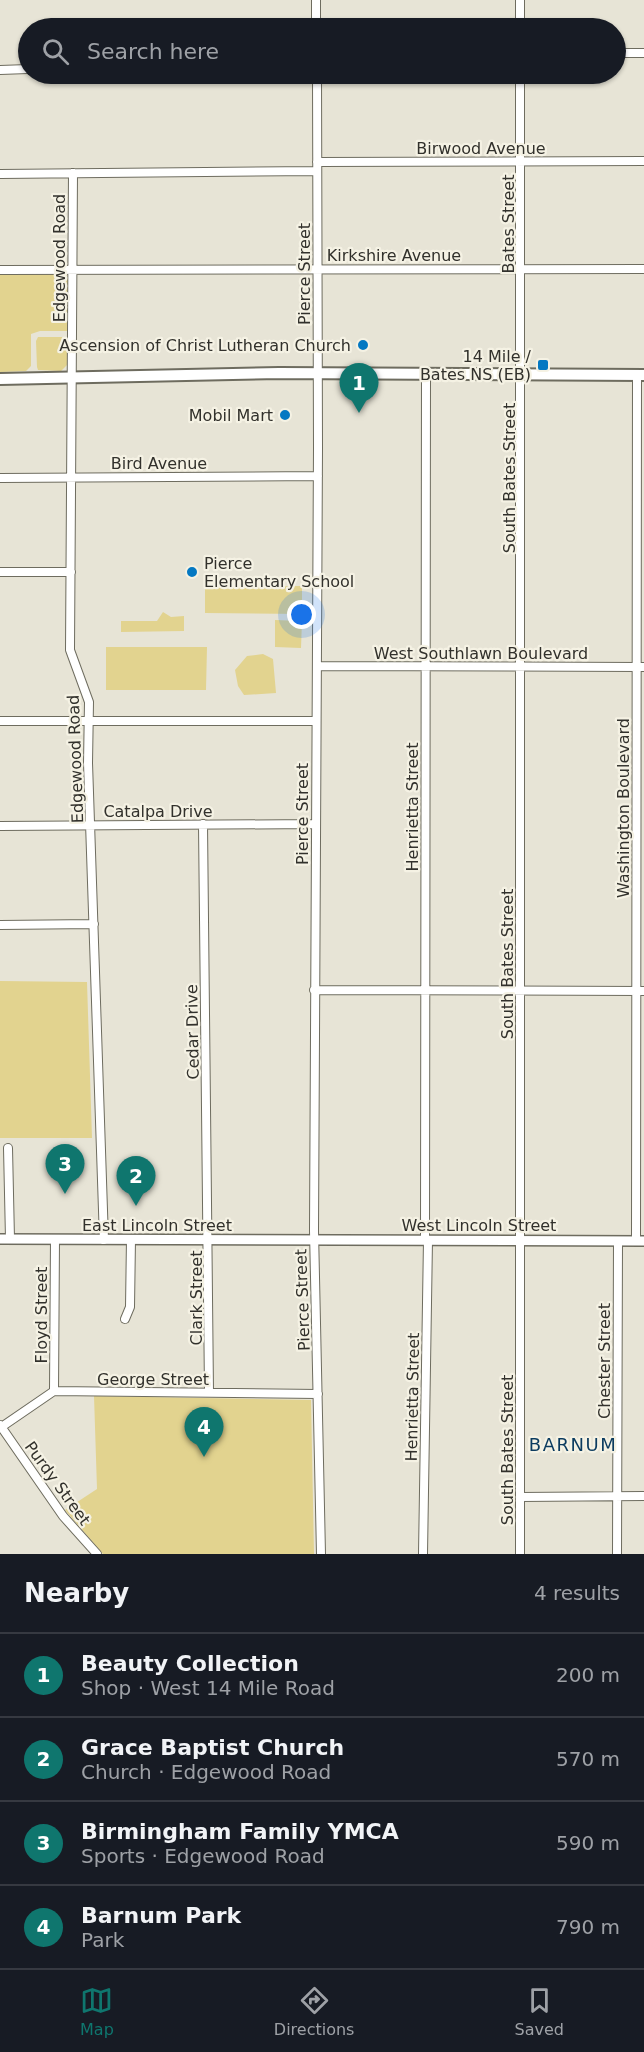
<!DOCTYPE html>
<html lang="en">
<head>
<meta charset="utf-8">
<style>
  :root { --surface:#171b24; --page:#20242c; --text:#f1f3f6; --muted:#9ea1a6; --line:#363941; --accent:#0f766e }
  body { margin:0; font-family:"DejaVu Sans",sans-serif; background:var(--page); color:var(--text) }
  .you { position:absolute; left:302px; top:615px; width:21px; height:21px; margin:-15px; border:4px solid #fff; border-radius:50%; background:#1a73e8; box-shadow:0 0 0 9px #1a73e833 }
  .badge { display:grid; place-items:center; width:39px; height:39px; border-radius:50%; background:var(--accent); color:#fff; font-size:20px; font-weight:700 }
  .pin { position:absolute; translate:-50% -50px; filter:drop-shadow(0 2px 3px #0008) }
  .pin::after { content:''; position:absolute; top:32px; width:21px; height:18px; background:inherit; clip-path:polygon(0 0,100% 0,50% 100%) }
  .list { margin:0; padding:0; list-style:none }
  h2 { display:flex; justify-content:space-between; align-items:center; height:78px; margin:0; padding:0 24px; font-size:26px }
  h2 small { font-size:20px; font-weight:400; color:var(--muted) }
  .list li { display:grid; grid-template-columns:39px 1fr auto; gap:18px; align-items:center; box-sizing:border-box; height:84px; padding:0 24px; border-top:2px solid var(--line) }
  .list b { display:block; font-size:22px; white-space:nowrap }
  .list p { margin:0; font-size:20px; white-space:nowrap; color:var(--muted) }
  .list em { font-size:20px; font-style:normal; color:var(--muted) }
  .icon { flex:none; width:33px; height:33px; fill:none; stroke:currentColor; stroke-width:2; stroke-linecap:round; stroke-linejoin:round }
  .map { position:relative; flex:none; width:644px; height:1554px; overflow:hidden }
  .search { position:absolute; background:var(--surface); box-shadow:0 2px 4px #0004; left:18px; right:18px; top:18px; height:66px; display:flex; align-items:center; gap:15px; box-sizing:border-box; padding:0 21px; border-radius:33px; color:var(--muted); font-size:22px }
  .sheet { height:414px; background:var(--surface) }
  nav { display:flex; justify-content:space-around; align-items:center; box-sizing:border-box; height:84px; border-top:2px solid var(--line); background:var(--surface); font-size:16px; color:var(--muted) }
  nav a { display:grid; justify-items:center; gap:3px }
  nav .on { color:var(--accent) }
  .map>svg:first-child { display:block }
  .green { fill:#e2d38f }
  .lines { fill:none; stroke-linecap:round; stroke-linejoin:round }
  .minor-casing { stroke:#6e6c5f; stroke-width:10 }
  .tertiary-casing { stroke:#6e6c5f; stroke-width:12 }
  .secondary-casing { stroke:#6e6c5f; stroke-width:14 }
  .minor { stroke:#fff; stroke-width:8 }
  .tertiary { stroke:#fff; stroke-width:9 }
  .secondary { stroke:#fff; stroke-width:10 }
  .poi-dot { fill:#0478c2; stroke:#f5f2e4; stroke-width:2 }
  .labels { text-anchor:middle; stroke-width:4.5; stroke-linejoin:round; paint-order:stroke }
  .street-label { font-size:16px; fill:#32312c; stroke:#f5f2e4 }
  .poi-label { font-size:16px; fill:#32312c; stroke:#f5f2e4; text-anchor:end }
  .neighbourhood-label { font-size:18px; letter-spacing:1.5px; fill:#0b3b5f; stroke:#f5f2e4 }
</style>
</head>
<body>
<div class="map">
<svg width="644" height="1554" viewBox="0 0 644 1554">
  <rect width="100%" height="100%" fill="#e7e4d6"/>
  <path class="green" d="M 0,273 L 66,273 L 68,279 L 67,331 L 40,331 L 31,334 L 31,366 L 26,371 L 0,372 Z
    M 38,337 L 67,337 L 67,365 L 61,371 L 38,370 L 37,367 L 36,341 Z
    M 302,586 L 302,614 L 205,613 L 205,587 Z
    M 163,612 L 171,617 L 184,616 L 184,631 L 121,632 L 121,621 L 157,621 Z
    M 275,620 L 302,621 L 301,648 L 275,647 Z
    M 106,647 L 207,647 L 206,690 L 106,690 Z
    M 263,654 L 273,659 L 276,693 L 244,695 L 238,686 L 235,670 L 247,656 Z
    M 0,981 L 87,982 L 92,1138 L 0,1138 Z
    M 94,1396 L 311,1400 L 314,1554 L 103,1554 L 65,1510 L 97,1489 Z"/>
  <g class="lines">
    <g class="minor-casing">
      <path id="minor" d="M 316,0 L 316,28
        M 520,0 L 520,28
        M 616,53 L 644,53
        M 0,70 L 28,69
        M 317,74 L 318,448 L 314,1231 L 321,1554
        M 520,74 L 520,1554
        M 317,162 L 644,161
        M 73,173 L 70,650 L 89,702 L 88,763 L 104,1240
        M 0,174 L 317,171
        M 0,270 L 644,269
        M 0,478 L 318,476
        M 0,572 L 71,572
        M 317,666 L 644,667
        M 0,721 L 316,721
        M 203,824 L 209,1392
        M 0,826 L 315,824
        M 0,925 L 94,924
        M 314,990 L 644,991
        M 8,1148 L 10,1239
        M 425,1240 L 426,374
        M 636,1241 L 637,375
        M 125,1319 L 130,1307 L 131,1239
        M 54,1391 L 55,1239
        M 0,1425 L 63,1516 L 97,1554
        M 0,1428 L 54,1391 L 318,1394
        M 520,1497 L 644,1496
        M 423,1554 L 428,1240
        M 617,1554 L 618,1241"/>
    </g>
    <g class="tertiary-casing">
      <path id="tertiary" d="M 0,1239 L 644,1241"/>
    </g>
    <g class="secondary-casing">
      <path id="secondary" d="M 0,379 L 279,373 L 644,375"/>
    </g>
    <use href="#minor" class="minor"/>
    <use href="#tertiary" class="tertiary"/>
    <use href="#secondary" class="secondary"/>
  </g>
  <g class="poi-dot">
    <circle cx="363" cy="345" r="6"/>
    <rect x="537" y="359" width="12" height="12" rx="3"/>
    <circle cx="285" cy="415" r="6"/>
    <circle cx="192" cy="572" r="6"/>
  </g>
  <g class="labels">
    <g class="street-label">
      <text x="481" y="154">Birwood Avenue</text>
      <text transform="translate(508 224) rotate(-90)" y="6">Bates Street</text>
      <text x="394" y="261">Kirkshire Avenue</text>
      <text transform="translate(59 258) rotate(-90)" y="6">Edgewood Road</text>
      <text transform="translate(304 274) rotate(-90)" y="6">Pierce Street</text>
      <text x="159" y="469">Bird Avenue</text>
      <text transform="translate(509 478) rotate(-90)" y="6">South Bates Street</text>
      <text x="481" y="659">West Southlawn Boulevard</text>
      <text transform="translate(75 759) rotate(-92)" y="6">Edgewood Road</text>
      <text transform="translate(412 807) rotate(-90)" y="6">Henrietta Street</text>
      <text transform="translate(623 808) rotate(-90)" y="6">Washington Boulevard</text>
      <text x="158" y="817">Catalpa Drive</text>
      <text transform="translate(302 814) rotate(-90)" y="6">Pierce Street</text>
      <text transform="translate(507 964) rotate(-90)" y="6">South Bates Street</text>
      <text transform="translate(192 1032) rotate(-91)" y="6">Cedar Drive</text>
      <text x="157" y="1231">East Lincoln Street</text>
      <text x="479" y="1231">West Lincoln Street</text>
      <text transform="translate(196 1298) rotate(-90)" y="6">Clark Street</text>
      <text transform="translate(302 1300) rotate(-92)" y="6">Pierce Street</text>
      <text transform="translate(41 1315) rotate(-90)" y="6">Floyd Street</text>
      <text transform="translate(604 1361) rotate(-90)" y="6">Chester Street</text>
      <text x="153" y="1385">George Street</text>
      <text transform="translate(412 1397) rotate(-89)" y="6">Henrietta Street</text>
      <text transform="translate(507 1450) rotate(-90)" y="6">South Bates Street</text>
      <text transform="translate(58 1483) rotate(54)" y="6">Purdy Street</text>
    </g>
    <g class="poi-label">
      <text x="351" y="351">Ascension of Christ Lutheran Church</text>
      <text x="531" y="362">14 Mile /<tspan x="531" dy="18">Bates NS (EB)</tspan></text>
      <text x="273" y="421">Mobil Mart</text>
      <text x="204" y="569" text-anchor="start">Pierce<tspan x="204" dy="18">Elementary School</tspan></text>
    </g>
    <g class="neighbourhood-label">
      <text x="573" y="1451">BARNUM</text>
    </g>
  </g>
</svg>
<div class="you"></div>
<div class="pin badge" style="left:359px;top:413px">1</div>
<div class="pin badge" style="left:136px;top:1206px">2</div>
<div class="pin badge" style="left:65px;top:1194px">3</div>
<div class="pin badge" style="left:204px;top:1457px">4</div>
<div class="search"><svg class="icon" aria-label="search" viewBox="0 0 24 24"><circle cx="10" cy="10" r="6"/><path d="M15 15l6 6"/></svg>Search here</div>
</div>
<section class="sheet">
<h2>Nearby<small>4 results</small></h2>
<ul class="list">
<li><span class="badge">1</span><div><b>Beauty Collection</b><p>Shop · West 14 Mile Road</p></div><em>200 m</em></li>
<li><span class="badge">2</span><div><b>Grace Baptist Church</b><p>Church · Edgewood Road</p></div><em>570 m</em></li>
<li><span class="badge">3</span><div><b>Birmingham Family YMCA</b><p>Sports · Edgewood Road</p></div><em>590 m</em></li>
<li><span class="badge">4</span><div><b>Barnum Park</b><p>Park</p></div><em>790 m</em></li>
</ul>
</section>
<nav>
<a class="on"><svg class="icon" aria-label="map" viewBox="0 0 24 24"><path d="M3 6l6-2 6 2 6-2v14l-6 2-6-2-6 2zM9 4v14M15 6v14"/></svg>Map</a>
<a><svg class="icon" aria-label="directions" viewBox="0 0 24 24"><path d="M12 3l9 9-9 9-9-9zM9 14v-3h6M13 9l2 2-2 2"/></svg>Directions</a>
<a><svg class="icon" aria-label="saved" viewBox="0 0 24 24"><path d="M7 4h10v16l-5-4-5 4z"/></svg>Saved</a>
</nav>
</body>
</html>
